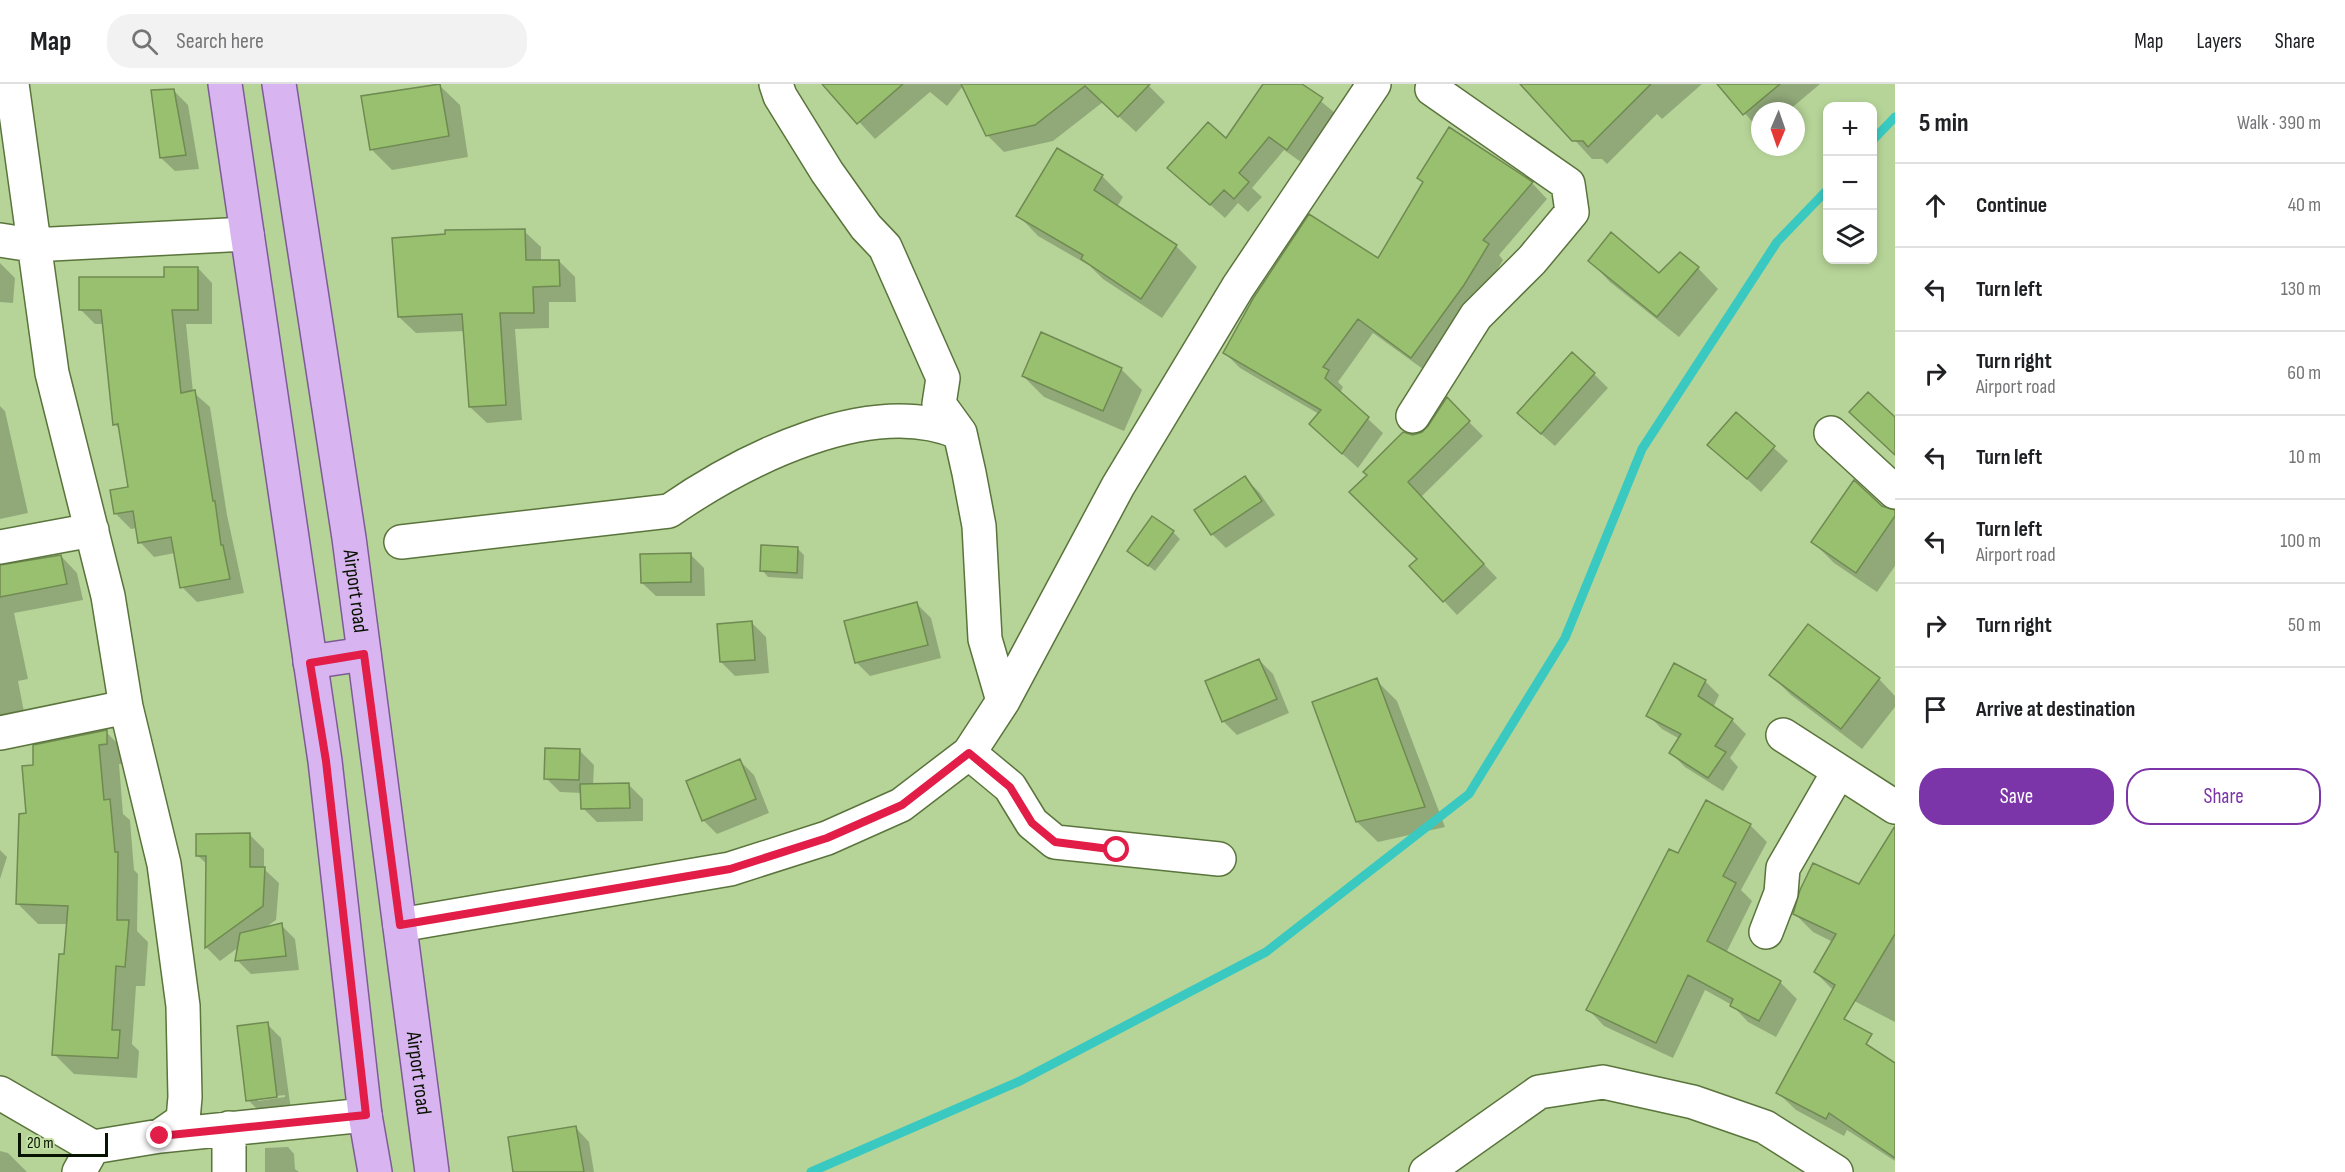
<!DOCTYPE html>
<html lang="en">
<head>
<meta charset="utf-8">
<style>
  :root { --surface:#fff; --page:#f2f2f2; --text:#202124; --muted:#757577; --line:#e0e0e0; --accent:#7c35a8 }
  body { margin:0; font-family:"Sofia Sans Condensed",sans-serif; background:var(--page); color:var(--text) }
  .controls { position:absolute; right:18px; top:18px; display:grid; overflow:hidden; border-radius:12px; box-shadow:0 3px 9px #0003 }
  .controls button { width:54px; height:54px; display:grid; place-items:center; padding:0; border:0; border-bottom:2px solid var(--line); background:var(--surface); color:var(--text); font:30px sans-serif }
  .compass { position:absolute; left:1751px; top:18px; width:54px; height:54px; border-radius:50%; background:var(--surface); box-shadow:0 3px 9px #0003; rotate:182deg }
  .scale { position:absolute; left:18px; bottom:15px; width:90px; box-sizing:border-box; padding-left:6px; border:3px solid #081200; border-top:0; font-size:16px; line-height:21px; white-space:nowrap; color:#081200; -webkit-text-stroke:4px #c3e1a5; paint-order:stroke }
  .stop { position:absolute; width:18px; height:18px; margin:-14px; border:4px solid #e11d48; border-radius:50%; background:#fff }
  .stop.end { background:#e11d48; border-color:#fff; box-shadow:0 2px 6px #0008 }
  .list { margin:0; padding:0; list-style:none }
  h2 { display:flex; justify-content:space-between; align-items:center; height:78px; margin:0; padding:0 24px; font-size:26px }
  h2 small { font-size:20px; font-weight:400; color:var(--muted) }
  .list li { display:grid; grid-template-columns:39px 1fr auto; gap:18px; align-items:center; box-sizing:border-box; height:84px; padding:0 24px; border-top:2px solid var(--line) }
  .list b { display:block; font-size:22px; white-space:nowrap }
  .list p { margin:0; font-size:20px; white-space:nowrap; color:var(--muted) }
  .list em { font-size:20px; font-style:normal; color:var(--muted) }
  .actions { display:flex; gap:12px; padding:18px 24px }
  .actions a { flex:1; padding:14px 0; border:2px solid var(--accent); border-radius:24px; text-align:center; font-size:21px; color:var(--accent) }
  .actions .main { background:var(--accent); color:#fff }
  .icon { flex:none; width:33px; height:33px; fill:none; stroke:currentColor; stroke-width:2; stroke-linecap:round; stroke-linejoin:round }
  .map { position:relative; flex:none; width:1895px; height:1088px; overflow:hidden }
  header { display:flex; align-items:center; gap:36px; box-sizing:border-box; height:84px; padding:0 30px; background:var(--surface); border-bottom:2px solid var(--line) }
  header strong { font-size:28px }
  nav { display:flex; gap:33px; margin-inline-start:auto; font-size:21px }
  .search { width:420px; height:54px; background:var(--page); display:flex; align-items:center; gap:15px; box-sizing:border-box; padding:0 21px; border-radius:24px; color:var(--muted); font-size:22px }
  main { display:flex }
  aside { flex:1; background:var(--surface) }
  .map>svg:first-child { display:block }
  .shadow { fill:#0003; fill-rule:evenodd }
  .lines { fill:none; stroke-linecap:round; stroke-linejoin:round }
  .stream { stroke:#3ac9c1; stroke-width:9 }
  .building { fill:#99c06e; stroke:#6f8a52; stroke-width:1.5 }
  .minor-casing { stroke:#5a743c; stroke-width:36 }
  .major-casing { stroke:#7e5b97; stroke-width:36 }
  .minor { stroke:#fff; stroke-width:33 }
  .major { stroke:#d8b5f1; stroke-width:33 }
  .route { stroke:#e11d48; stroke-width:8 }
  .labels { text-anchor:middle; stroke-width:4.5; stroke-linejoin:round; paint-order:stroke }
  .street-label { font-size:21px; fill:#081200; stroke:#c3e1a5 }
</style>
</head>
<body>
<header>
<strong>Map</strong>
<div class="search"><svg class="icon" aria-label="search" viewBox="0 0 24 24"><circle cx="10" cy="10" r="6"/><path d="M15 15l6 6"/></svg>Search here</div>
<nav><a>Map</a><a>Layers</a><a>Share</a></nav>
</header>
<main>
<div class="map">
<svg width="1895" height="1088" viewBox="0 0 1895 1088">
  <rect width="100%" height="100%" fill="#b6d498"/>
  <path class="shadow" d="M 824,0 L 1147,0 L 1165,18 L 1136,48 L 1103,18 L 1053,57 L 1004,68 L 987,51 L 963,2 L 947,22 L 930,8 L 875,55 Z
    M 1265,0 L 1300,0 L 1335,29 L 1301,78 L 1284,66 L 1252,104 L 1262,113 L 1248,128 L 1238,119 L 1225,134 L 1169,84 L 1226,56 Z
    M 1523,0 L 1702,0 L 1662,35 L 1657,30 L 1607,80 L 1602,75 L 1592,75 Z
    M 1718,0 L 1820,0 L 1788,27 L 1760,27 L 1760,46 Z
    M 439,1 L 460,21 L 468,73 L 392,86 L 371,65 Z
    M 174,7 L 188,21 L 199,85 L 175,87 L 161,74 Z
    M 1449,45 L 1532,99 L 1547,115 L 1499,171 L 1503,176 L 1479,216 L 1427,288 L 1373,249 L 1338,298 L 1343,303 L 1340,309 L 1383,349 L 1358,384 L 1326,355 L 1319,330 L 1240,284 L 1225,269 L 1379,176 L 1424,99 L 1419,94 Z
    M 1102,92 L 1123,113 L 1117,123 L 1176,162 L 1197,183 L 1162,234 L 1103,195 L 1090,182 L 1038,152 L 1018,131 Z
    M 524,147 L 541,163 L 541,177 L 559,177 L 575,193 L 576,218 L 549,218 L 549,244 L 515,245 L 522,336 L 487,339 L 470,323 L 465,247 L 416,249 L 399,233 Z
    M 1590,177 L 1660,191 L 1698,184 L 1718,205 L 1679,253 L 1610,198 Z
    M 0,179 L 15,194 L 13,219 L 0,218 Z
    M 198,184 L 212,199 L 212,240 L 186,240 L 193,308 L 210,323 L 227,431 L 244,509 L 197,518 L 182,503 L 175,469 L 154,473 L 140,458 L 137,444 L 131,445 L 116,430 L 130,404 L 120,346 L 115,340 L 104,240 L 95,240 L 80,225 Z
    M 1121,285 L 1142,306 L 1124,347 L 1044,313 L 1023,292 Z
    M 1594,290 L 1608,304 L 1555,362 L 1533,343 Z
    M 1447,316 L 1483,352 L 1421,413 L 1497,494 L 1457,531 L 1444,517 L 1419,475 L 1351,408 L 1413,352 L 1423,350 Z
    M 0,322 L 5,327 L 28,429 L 0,435 Z
    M 1737,330 L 1788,377 L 1761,408 L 1709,361 Z
    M 1245,394 L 1259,408 L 1275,431 L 1226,464 L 1212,450 Z
    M 1895,427 L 1895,482 L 1877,508 L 1834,479 L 1813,458 Z
    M 1173,448 L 1180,455 L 1155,487 L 1129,467 Z
    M 798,465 L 804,471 L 803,495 L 768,493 L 762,486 Z
    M 690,470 L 704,484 L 705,512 L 656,512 L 642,499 Z
    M 61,472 L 77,489 L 83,516 L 14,529 L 28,595 L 18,597 L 24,628 L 0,633 L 0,481 Z
    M 917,520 L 931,534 L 941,574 L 870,592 L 856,578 Z
    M 752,539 L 766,553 L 769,589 L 735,592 L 721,578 Z
    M 1259,576 L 1273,590 L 1289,629 L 1237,651 L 1223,637 Z
    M 1771,591 L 1879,595 L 1895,612 L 1895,623 L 1862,665 L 1791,611 Z
    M 1376,596 L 1397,617 L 1445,743 L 1378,758 L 1357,738 Z
    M 1705,597 L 1719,611 L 1713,624 L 1732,636 L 1746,650 L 1730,674 L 1738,683 L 1723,707 L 1685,683 L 1671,669 L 1680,655 L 1662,645 L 1648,631 Z
    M 106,648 L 126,668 L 126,680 L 119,680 L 123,730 L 130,736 L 134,786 L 138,790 L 137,847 L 148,858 L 145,902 L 136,902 L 132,960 L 139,967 L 137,994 L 74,990 L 54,970 L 68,840 L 38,840 L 18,820 L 35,683 Z
    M 580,667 L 594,681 L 593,702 L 629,701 L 643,715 L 643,737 L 597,738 L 583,724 L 582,709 L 560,708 L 546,694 Z
    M 740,677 L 754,691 L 769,729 L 717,750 L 703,736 Z
    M 1750,741 L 1767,758 L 1741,806 L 1752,817 L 1726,869 L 1780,898 L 1797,915 L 1776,953 L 1748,938 L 1732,921 L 1705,906 L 1673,974 L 1604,942 L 1588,925 L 1679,771 Z
    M 1895,745 L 1895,938 L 1833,906 L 1815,888 L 1833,858 L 1813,848 L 1795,830 L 1859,802 Z
    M 250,751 L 264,765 L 264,785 L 279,799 L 276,836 L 263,845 L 281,841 L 295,855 L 299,886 L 251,890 L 237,876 L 239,863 L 220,877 L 206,863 L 208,781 L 198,772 Z
    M 0,766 L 7,773 L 0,795 Z
    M 267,940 L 281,954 L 291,1026 L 262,1030 L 248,1016 ZM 285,1011 L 285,1013 L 258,1017 L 258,1014 Z
    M 1895,981 L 1895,1077 L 1847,1046 L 1844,1052 L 1796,1026 L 1778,1009 Z
    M 576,1044 L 589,1058 L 594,1088 L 515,1088 Z
    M 288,1063 L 294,1070 L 295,1085 L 299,1088 L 265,1088 L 265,1064 Z
    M 0,1067 L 8,1069 L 27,1088 L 0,1088 Z"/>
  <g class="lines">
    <path class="stream" d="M 1872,57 L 1895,33
      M 811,1088 L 1020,997 L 1266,868 L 1469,710 L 1565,554 L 1642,365 L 1777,158 L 1828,105"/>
  </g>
  <path class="building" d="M 440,0 L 449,52 L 370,66 L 361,12 Z
    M 822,0 L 903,0 L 857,40 Z
    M 961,0 L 1150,0 L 1118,33 L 1085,2 L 1035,41 L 986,52 Z
    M 1263,0 L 1302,0 L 1323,14 L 1287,66 L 1269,53 L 1239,89 L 1249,98 L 1234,115 L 1224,106 L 1210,121 L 1167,84 L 1208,38 L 1226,54 Z
    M 1520,0 L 1651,0 L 1588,63 L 1583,57 L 1572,57 Z
    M 1717,0 L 1780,0 L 1743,31 Z
    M 174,5 L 186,71 L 160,74 L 151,6 Z
    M 1449,43 L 1533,98 L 1483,156 L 1489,160 L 1464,201 L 1411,274 L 1358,235 L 1323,283 L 1329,286 L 1325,294 L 1369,333 L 1342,370 L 1309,340 L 1321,326 L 1223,269 L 1254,213 L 1309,130 L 1378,174 L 1423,98 L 1417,94 Z
    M 1057,64 L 1103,91 L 1094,106 L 1177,161 L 1141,215 L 1081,175 L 1083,171 L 1016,132 Z
    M 525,145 L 526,176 L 559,176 L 560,202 L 533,203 L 534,229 L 500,229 L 506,321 L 469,323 L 462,230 L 398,233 L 392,154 L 445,150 L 445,146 Z
    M 1611,148 L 1659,189 L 1680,168 L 1699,183 L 1657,233 L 1588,177 Z
    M 164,183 L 198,183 L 198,226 L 172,226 L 181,309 L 195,306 L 213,417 L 215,417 L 221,461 L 223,461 L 230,495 L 180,504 L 171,453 L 138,459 L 133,427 L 114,430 L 110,406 L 128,403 L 118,340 L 113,341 L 101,226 L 79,226 L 79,193 L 164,193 Z
    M 1041,248 L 1122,284 L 1103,327 L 1022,292 Z
    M 1572,268 L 1595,289 L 1541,350 L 1517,329 Z
    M 1868,308 L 1895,333 L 1895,371 L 1849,328 Z
    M 1447,313 L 1470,337 L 1408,398 L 1484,480 L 1443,518 L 1409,482 L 1417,475 L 1349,408 L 1367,391 L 1363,388 L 1403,348 L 1413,351 L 1422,348 L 1428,342 Z
    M 1736,328 L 1775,362 L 1747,395 L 1707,361 Z
    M 1245,392 L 1262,417 L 1211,451 L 1194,426 Z
    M 1854,396 L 1882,422 L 1895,426 L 1895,432 L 1856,489 L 1811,458 Z
    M 1152,432 L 1174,447 L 1148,482 L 1127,467 Z
    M 761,461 L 798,463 L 797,489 L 760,487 Z
    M 691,469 L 691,498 L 641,499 L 640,470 Z
    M 61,471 L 67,500 L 0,513 L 0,481 Z
    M 917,518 L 928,561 L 855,579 L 844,537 Z
    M 752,537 L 755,576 L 720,578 L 717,540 Z
    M 1808,540 L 1880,594 L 1841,645 L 1769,591 Z
    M 1259,575 L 1277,615 L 1222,638 L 1205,597 Z
    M 1674,579 L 1706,596 L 1698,612 L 1733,635 L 1715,662 L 1726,668 L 1708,694 L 1669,669 L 1681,650 L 1646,632 Z
    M 1377,594 L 1425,723 L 1356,738 L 1312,618 Z
    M 107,646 L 107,660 L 99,661 L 104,716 L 110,715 L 115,768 L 118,768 L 117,836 L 129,836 L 125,883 L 116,882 L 112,946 L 120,946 L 118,974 L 52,971 L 59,870 L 64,870 L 68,822 L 16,820 L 19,730 L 26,729 L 22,682 L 33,681 L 33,661 Z
    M 545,664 L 580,665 L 579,696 L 544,695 Z
    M 740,675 L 756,715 L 702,737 L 686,697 Z
    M 629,699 L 630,724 L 581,725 L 580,700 Z
    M 1706,716 L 1751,740 L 1723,792 L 1736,799 L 1707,857 L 1781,897 L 1759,937 L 1730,922 L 1733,915 L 1688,891 L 1656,959 L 1586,926 L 1669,765 L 1678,769 Z
    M 1895,742 L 1895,850 L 1844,935 L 1872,950 L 1866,960 L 1895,979 L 1895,1074 L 1829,1029 L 1826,1035 L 1776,1009 L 1835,901 L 1814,888 L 1836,850 L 1793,830 L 1800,806 L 1813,779 L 1859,800 Z
    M 250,749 L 250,783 L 265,783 L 263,822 L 205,864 L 206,772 L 196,772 L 196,750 Z
    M 282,839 L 286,872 L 235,877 L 240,849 Z
    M 268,938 L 277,1013 L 246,1017 L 237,942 Z
    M 576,1042 L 584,1088 L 513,1088 L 508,1053 Z"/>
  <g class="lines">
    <g class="minor-casing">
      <path id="minor" d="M 12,0 L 52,289 L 108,512 L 126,623 L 164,780 L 183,922 L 185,1013 L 183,1036 L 160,1052
        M 776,0 L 780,12 L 827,88 L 866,143 L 885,163 L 943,294 L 939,320 L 960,349 L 969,389 L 979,442 L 985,555 L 1003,617
        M 0,156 L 32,161 L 247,150
        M 1413,332 L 1476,232 L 1532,176 L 1572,128 L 1568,100 L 1432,5
        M 1831,349 L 1895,408
        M 401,458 L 669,427 C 743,376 871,310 960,349
        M 0,463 L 92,446
        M 0,649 L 126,623
        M 1783,651 L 1895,723
        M 969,669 L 1010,703 L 1032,739 L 1055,758 L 1219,775
        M 400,841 L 730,785 L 827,754 L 901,721 L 969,669 L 1003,617 L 1118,402 L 1238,203 L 1374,0
        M 1766,848 L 1781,809 L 1783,784 L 1839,687
        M 0,1009 L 93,1063
        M 229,1044 L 229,1088
        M 79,1088 L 93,1063 L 160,1052 L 365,1031
        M 1426,1088 L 1539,1008 L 1603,998 L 1693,1018 L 1765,1043 L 1836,1088"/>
    </g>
    <g class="major-casing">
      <g id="major">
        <path d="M 225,0 L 325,677 L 365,1031 L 375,1088"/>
        <path id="s1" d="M 279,0 L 349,454 L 432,1088"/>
        <path d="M 310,578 L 364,570"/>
      </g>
    </g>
    <use href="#minor" class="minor"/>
    <use href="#major" class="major"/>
  </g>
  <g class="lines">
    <path class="route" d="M 160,1052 L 366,1031 L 326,677 L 310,579 L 364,570 L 400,841 L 730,785 L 827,754 L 902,721 L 969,669 L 1010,703 L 1032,739 L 1055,758 L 1117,766"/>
  </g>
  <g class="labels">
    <g class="street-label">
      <text dy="7" stroke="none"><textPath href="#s1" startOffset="513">Airport road</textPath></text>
      <text dy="7" stroke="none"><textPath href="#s1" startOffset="999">Airport road</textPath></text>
    </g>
  </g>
</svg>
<div class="controls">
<button>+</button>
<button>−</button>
<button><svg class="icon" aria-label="layers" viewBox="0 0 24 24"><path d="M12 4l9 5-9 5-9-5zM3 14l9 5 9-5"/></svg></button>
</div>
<svg class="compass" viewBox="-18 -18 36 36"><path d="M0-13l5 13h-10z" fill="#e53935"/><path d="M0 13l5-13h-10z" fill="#757577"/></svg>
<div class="scale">20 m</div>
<div class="stop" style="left:1117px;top:766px"></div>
<div class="stop end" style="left:160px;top:1052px"></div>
</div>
<aside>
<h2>5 min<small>Walk · 390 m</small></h2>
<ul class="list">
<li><svg class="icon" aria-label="ahead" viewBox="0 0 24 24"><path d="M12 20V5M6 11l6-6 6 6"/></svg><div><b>Continue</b></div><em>40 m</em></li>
<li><svg class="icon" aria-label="left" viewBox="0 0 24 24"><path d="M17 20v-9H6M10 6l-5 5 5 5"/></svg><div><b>Turn left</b></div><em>130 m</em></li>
<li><svg class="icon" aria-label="right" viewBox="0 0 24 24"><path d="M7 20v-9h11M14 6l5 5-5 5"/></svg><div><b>Turn right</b><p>Airport road</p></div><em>60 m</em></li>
<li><svg class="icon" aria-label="left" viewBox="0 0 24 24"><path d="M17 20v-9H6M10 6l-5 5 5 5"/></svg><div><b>Turn left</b></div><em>10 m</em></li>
<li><svg class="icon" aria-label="left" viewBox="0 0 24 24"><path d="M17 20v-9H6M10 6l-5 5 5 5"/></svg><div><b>Turn left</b><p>Airport road</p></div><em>100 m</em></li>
<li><svg class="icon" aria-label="right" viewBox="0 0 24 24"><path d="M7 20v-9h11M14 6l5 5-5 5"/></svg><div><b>Turn right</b></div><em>50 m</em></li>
<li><svg class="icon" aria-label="arrive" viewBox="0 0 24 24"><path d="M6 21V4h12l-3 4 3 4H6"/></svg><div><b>Arrive at destination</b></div></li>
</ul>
<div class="actions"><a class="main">Save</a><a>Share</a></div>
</aside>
</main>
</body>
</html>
